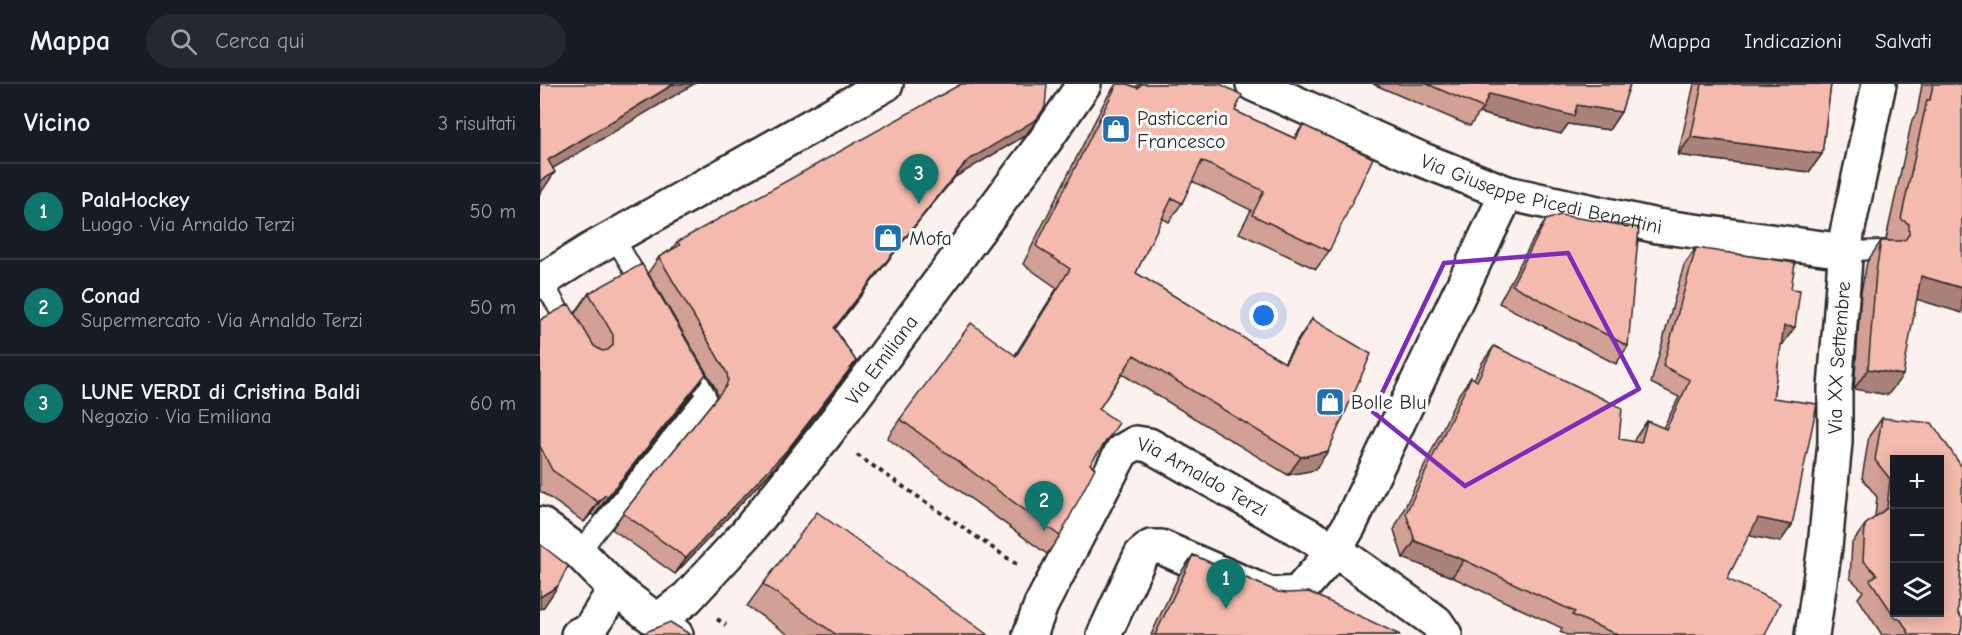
<!DOCTYPE html>
<html lang="it">
<head>
<meta charset="utf-8">
<style>
  :root { --surface:#171b24; --page:#242831; --text:#f1f3f6; --muted:#9ea1a6; --line:#363941; --accent:#0f766e }
  body { margin:0; font-family:"Comic Neue",sans-serif; background:var(--page); color:var(--text) }
  .controls { position:absolute; right:18px; bottom:18px; display:grid; overflow:hidden; border-radius:0px; box-shadow:0 3px 15px #0003 }
  .controls button { width:54px; height:54px; display:grid; place-items:center; padding:0; border:0; border-bottom:2px solid var(--line); background:var(--surface); color:var(--text); font:30px sans-serif }
  .you { position:absolute; left:724px; top:232px; width:21px; height:21px; margin:-15px; border:4px solid #fff; border-radius:50%; background:#1a73e8; box-shadow:0 0 0 9px #1a73e833 }
  .badge { display:grid; place-items:center; width:39px; height:39px; border-radius:50%; background:var(--accent); color:#fff; font-size:20px; font-weight:700 }
  .pin { position:absolute; translate:-50% -50px; filter:drop-shadow(0 2px 3px #0008) }
  .pin::after { content:''; position:absolute; top:32px; width:21px; height:18px; background:inherit; clip-path:polygon(0 0,100% 0,50% 100%) }
  .list { margin:0; padding:0; list-style:none }
  h2 { display:flex; justify-content:space-between; align-items:center; height:78px; margin:0; padding:0 24px; font-size:26px }
  h2 small { font-size:20px; font-weight:400; color:var(--muted) }
  .list li { display:grid; grid-template-columns:39px 1fr auto; gap:18px; align-items:center; box-sizing:border-box; height:96px; padding:0 24px; border-top:2px solid var(--line) }
  .list b { display:block; font-size:22px; white-space:nowrap }
  .list p { margin:0; font-size:20px; white-space:nowrap; color:var(--muted) }
  .list em { font-size:20px; font-style:normal; color:var(--muted) }
  .icon { flex:none; width:33px; height:33px; fill:none; stroke:currentColor; stroke-width:2; stroke-linecap:round; stroke-linejoin:round }
  .map { position:relative; flex:none; width:1422px; height:551px; overflow:hidden }
  header { display:flex; align-items:center; gap:36px; box-sizing:border-box; height:84px; padding:0 30px; background:var(--surface); border-bottom:2px solid var(--line) }
  header strong { font-size:28px }
  nav { display:flex; gap:33px; margin-inline-start:auto; font-size:21px }
  .search { width:420px; height:54px; background:var(--page); display:flex; align-items:center; gap:15px; box-sizing:border-box; padding:0 21px; border-radius:33px; color:var(--muted); font-size:22px }
  main { display:flex }
  aside { flex:1; background:var(--surface) }
  .map>svg:first-child { display:block }
  .lines { fill:none; stroke-linecap:round; stroke-linejoin:round }
  .service-casing { stroke:#2b2b2b; stroke-width:22 }
  .minor-casing { stroke:#2b2b2b; stroke-width:38 }
  .tertiary-casing { stroke:#2b2b2b; stroke-width:38 }
  .secondary-casing { stroke:#2b2b2b; stroke-width:38 }
  .path { stroke:#2b2b2b; stroke-width:4; stroke-dasharray:4.5 4.5; stroke-linecap:butt }
  .service { stroke:#fff; stroke-width:18 }
  .minor { stroke:#fff; stroke-width:33 }
  .tertiary { stroke:#fff; stroke-width:33 }
  .secondary { stroke:#fff; stroke-width:33 }
  .wall { fill:#d2a095; stroke:#2b2b2b; stroke-width:1.5 }
  .shaded-wall { fill:#ab8279; stroke:#2b2b2b; stroke-width:1.5 }
  .building { fill:#f4baad; stroke:#2b2b2b; stroke-width:1.5; fill-rule:evenodd }
  .marked { fill:none; stroke:#7b2cbf; stroke-width:4.5; stroke-linejoin:round }
  .labels { text-anchor:middle; stroke-width:6; stroke-linejoin:round; paint-order:stroke }
  .poi-label { font-size:20px; fill:#2b2b2b; stroke:#fff; text-anchor:start }
  .street-label { font-size:20px; fill:#2b2b2b; stroke:#fff }
</style>
</head>
<body>
<header>
<strong>Mappa</strong>
<div class="search"><svg class="icon" aria-label="search" viewBox="0 0 24 24"><circle cx="10" cy="10" r="6"/><path d="M15 15l6 6"/></svg>Cerca qui</div>
<nav><a>Mappa</a><a>Indicazioni</a><a>Salvati</a></nav>
</header>
<main>
<aside>
<h2>Vicino<small>3 risultati</small></h2>
<ul class="list">
<li><span class="badge">1</span><div><b>PalaHockey</b><p>Luogo · Via Arnaldo Terzi</p></div><em>50 m</em></li>
<li><span class="badge">2</span><div><b>Conad</b><p>Supermercato · Via Arnaldo Terzi</p></div><em>50 m</em></li>
<li><span class="badge">3</span><div><b>LUNE VERDI di Cristina Baldi</b><p>Negozio · Via Emiliana</p></div><em>60 m</em></li>
</ul>
</aside>
<div class="map">
<svg width="1422" height="551" viewBox="0 0 1422 551">
  <rect width="100%" height="100%" fill="#fdf1ef"/>
  <filter id="ink" filterUnits="userSpaceOnUse"><feTurbulence type="fractalNoise" baseFrequency=".0167" numOctaves="2"/><feDisplacementMap in="SourceGraphic" scale="12" xChannelSelector="R" yChannelSelector="G"/><feConvolveMatrix kernelMatrix="1 2 1 2 8 2 1 2 1" color-interpolation-filters="sRGB"/></filter>
  <g filter="url(#ink)">
    <g class="lines">
      <g class="service-casing">
        <path id="service" d="M 74,153 L 105,206
          M 1305,167 L 1345,166
          M 2,196 L 31,247
          M 40,469 L 53,451 L 166,311 L 148,279"/>
      </g>
      <g class="minor-casing">
        <g id="minor">
          <path id="s1" d="M 713,0 L 883,76 L 967,109 L 1117,142 L 1305,167"/>
          <path id="s2" d="M 118,536 L 147,514 L 205,451 L 286,350 L 504,58 L 544,0"/>
          <path d="M 38,551 L 50,545 L 75,505"/>
          <path id="s3" d="M 490,551 L 501,521 L 582,367 L 596,359 L 609,361 L 795,466 L 896,538 L 905,551"/>
          <path d="M 564,551 L 601,471 L 611,463 L 621,463 L 731,511 L 758,509 L 795,466 L 809,442 L 967,109"/>
          <path id="s4" d="M 1272,551 L 1285,463 L 1295,358 L 1295,304 L 1307,149 L 1339,0"/>
        </g>
      </g>
      <g class="tertiary-casing">
        <path id="tertiary" d="M 0,440 L 40,469 L 75,505 L 136,551"/>
      </g>
      <g class="secondary-casing">
        <path id="secondary" d="M 0,198 L 49,167 L 346,0"/>
      </g>
      <path class="path" d="M 317,371 L 479,482
        M 177,535 L 186,541"/>
      <use href="#service" class="service"/>
      <use href="#minor" class="minor"/>
      <use href="#tertiary" class="tertiary"/>
      <use href="#secondary" class="secondary"/>
    </g>
    <path class="wall" d="M 576,0 L 587,0 L 596,3 L 598,0 L 680,0 L 695,27 L 754,54 L 763,41 L 789,167 L 776,185 L 699,149 L 711,126 L 652,97 L 642,119 L 629,138 L 622,134 L 596,189 L 744,279 L 759,254 L 772,235 L 775,386 L 748,391 L 582,290 L 559,325 L 550,380 L 520,452 L 507,470 L 347,354 L 360,335 L 475,271 L 517,204 L 483,180 L 566,15 Z
      M 833,0 L 1090,0 L 1081,28 L 1069,46 L 1028,40 L 1021,50 L 939,29 L 930,42 Z
      M 1154,0 L 1291,0 L 1282,70 L 1269,88 L 1138,71 Z
      M 1382,0 L 1422,0 L 1376,215 L 1348,311 L 1314,305 L 1321,208 L 1327,178 L 1341,157 L 1349,157 L 1346,155 L 1372,36 L 1377,29 Z
      M 486,51 L 415,93 L 382,133 L 295,245 L 316,277 L 305,293 L 237,381 L 135,490 L 72,445 L 83,429 L 177,313 L 176,305 L 108,189 L 119,173 L 131,166 L 137,158 Z
      M 1006,136 L 1088,262 L 1076,280 L 959,219 L 994,154 Z
      M 1156,164 L 1243,260 L 1241,260 L 1233,314 L 1252,441 L 1240,458 L 1209,451 L 1187,495 L 1225,551 L 1027,551 L 1020,548 L 1022,544 L 912,493 L 863,474 L 854,446 L 919,310 L 931,293 L 934,295 L 942,279 L 954,262 L 1079,355 L 1094,358 L 1095,354 L 1107,337 L 1123,344 L 1139,313 L 1111,299 L 1144,181 Z
      M 49,209 L 152,310 L 54,432 L 51,430 L 44,438 L 0,407 L 0,236 L 35,229 Z
      M 1342,334 L 1418,529 L 1420,551 L 1342,551 L 1318,514 L 1323,507 L 1310,494 L 1312,459 L 1325,441 L 1335,433 L 1337,413 L 1322,394 L 1329,352 Z
      M 653,471 L 738,508 L 860,551 L 611,551 L 639,491 Z
      M 223,500 L 448,551 L 249,551 L 207,522 Z"/>
    <path class="shaded-wall" d="M 134,0 L 154,0 L 0,92 L 8,76 Z
      M 949,10 L 1037,21 L 1081,28 L 1069,46 L 1028,40 L 1021,50 L 939,29 L 943,24 Z
      M 500,31 L 486,51 L 415,93 L 382,133 L 283,260 L 294,244 L 394,117 L 427,77 Z
      M 1151,53 L 1282,70 L 1269,88 L 1138,71 Z
      M 15,88 L 0,110 L 0,97 Z
      M 1381,192 L 1422,204 L 1422,229 L 1366,212 Z
      M 1244,242 L 1255,243 L 1243,260 L 1232,259 Z
      M 316,277 L 305,293 L 237,381 L 135,490 L 146,474 Z
      M 1328,285 L 1363,291 L 1348,311 L 1314,305 Z
      M 166,290 L 152,310 L 54,432 L 68,412 Z
      M 788,367 L 775,386 L 748,391 L 761,373 Z
      M 65,411 L 51,430 L 44,438 L 58,418 Z
      M 1218,434 L 1252,441 L 1240,458 L 1206,451 Z
      M 875,457 L 924,476 L 912,493 L 863,474 Z
      M 18,502 L 3,524 L 0,525 L 0,513 Z"/>
    <path class="building" d="M 0,0 L 134,0 L 8,76 L 15,88 L 0,97 Z
      M 421,0 L 507,0 L 505,23 L 497,35 L 427,77 L 394,117 L 294,244 L 316,277 L 248,365 L 146,474 L 83,429 L 186,302 L 188,296 L 187,289 L 119,173 L 140,161 L 137,158 Z
      M 577,0 L 587,0 L 598,4 L 601,0 L 680,0 L 702,11 L 695,27 L 756,55 L 763,41 L 833,74 L 789,167 L 712,131 L 724,107 L 662,77 L 642,119 L 632,114 L 596,189 L 745,279 L 772,235 L 831,270 L 788,367 L 761,373 L 594,271 L 559,325 L 579,339 L 550,380 L 555,384 L 520,452 L 360,335 L 431,239 L 476,272 L 530,185 L 496,162 Z
      M 887,0 L 1090,0 L 1081,28 L 1037,21 L 1034,32 L 949,10 L 943,24 Z
      M 1162,0 L 1291,0 L 1282,70 L 1151,53 Z
      M 1393,0 L 1422,0 L 1422,204 L 1381,192 L 1363,291 L 1328,285 L 1336,188 L 1341,157 L 1360,157 L 1366,155 L 1369,150 L 1369,140 L 1361,135 L 1387,16 L 1390,16 Z
      M 1020,131 L 1099,144 L 1088,262 L 972,201 L 1006,136 Z
      M 1156,164 L 1255,179 L 1251,205 L 1260,206 L 1255,243 L 1244,242 L 1233,314 L 1277,320 L 1252,441 L 1218,434 L 1187,495 L 1240,519 L 1225,551 L 1078,551 L 1032,531 L 1035,528 L 924,476 L 875,457 L 866,429 L 931,293 L 937,297 L 954,262 L 1082,324 L 1079,355 L 1101,359 L 1107,337 L 1126,345 L 1150,296 L 1123,282 Z
      M 102,180 L 166,290 L 68,412 L 65,411 L 58,418 L 12,386 L 0,362 L 0,236 L 29,220 L 54,262 L 62,267 L 68,266 L 73,261 L 73,251 L 49,209 Z
      M 1342,334 L 1392,339 L 1422,383 L 1422,464 L 1418,529 L 1422,534 L 1422,542 L 1420,551 L 1370,551 L 1361,536 L 1355,533 L 1330,496 L 1337,491 L 1323,476 L 1325,441 L 1347,424 L 1350,395 L 1335,376 ZM 1354,375 L 1400,375 L 1400,528 L 1354,528 Z
      M 277,428 L 448,551 L 297,551 L 223,500 Z
      M 0,460 L 28,482 L 18,502 L 0,513 Z
      M 653,471 L 738,508 L 747,509 L 769,508 L 860,551 L 615,551 Z
      M 130,538 L 151,551 L 99,551 Z"/>
  </g>
  <path class="marked" d="M 1028,169 L 1099,305 L 925,402 L 833,328 L 904,179 Z"/>
  <defs>
    <g id="shop-square" transform="scale(1.5)"><rect x="-9" y="-9" width="18" height="18" rx="4" fill="#1f6fb2" stroke="#fff"/><path d="M-5-2.5h2.3a2.7 3.5 0 0 1 5.4 0H5L5.5 6h-11ZM-1.5-2.5h3a1.5 2.3 0 0 0-3 0Z" fill="#fff"/></g>
  </defs>
  <g fill-rule="evenodd">
    <use href="#shop-square" x="576" y="45"/>
    <use href="#shop-square" x="348" y="154"/>
    <use href="#shop-square" x="790" y="318"/>
  </g>
  <g class="labels">
    <g class="poi-label">
      <text x="597" y="41">Pasticceria<tspan x="597" dy="23">Francesco</tspan></text>
      <text x="369" y="161">Mofa</text>
      <text x="811" y="325">Bolle Blu</text>
    </g>
    <g class="street-label">
      <text dy="7" stroke="none"><textPath href="#s1" startOffset="310">Via Giuseppe Picedi Benettini</textPath></text>
      <text dy="7" stroke="none"><textPath href="#s4" startOffset="279">Via XX Settembre</textPath></text>
      <text dy="7" stroke="none"><textPath href="#s2" startOffset="344">Via Emiliana</textPath></text>
      <text dy="7" stroke="none"><textPath href="#s3" startOffset="297">Via Arnaldo Terzi</textPath></text>
    </g>
  </g>
</svg>
<div class="controls">
<button>+</button>
<button>−</button>
<button><svg class="icon" aria-label="layers" viewBox="0 0 24 24"><path d="M12 4l9 5-9 5-9-5zM3 14l9 5 9-5"/></svg></button>
</div>
<div class="you"></div>
<div class="pin badge" style="left:686px;top:525px">1</div>
<div class="pin badge" style="left:504px;top:447px">2</div>
<div class="pin badge" style="left:379px;top:120px">3</div>
</div>
</main>
</body>
</html>
